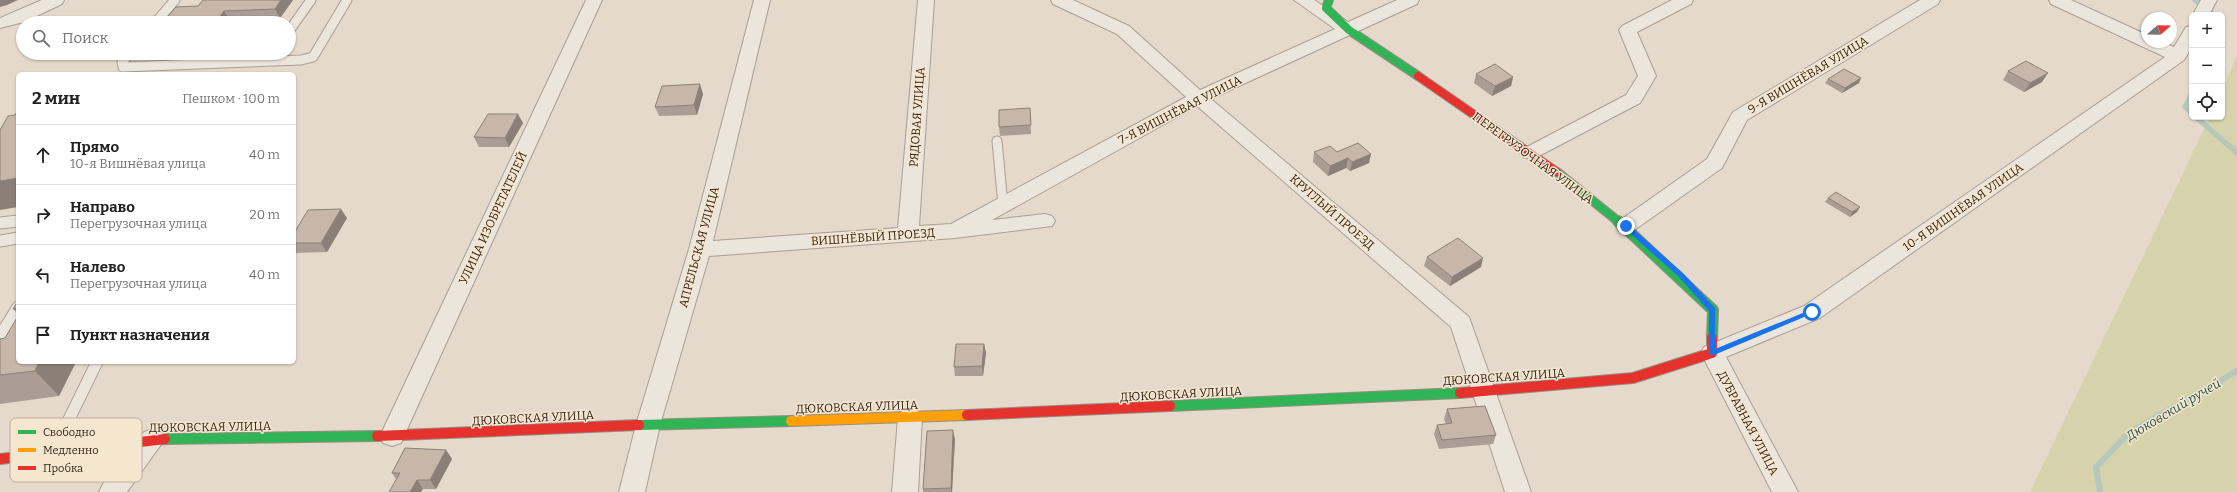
<!DOCTYPE html>
<html lang="ru">
<head>
<meta charset="utf-8">
<style>
  :root { --surface:#fff; --page:#f6f6f6; --text:#222; --muted:#767676; --line:#e0e0e0 }
  body { margin:0; font-family:Bitter,serif; background:var(--page); color:var(--text) }
  .controls { position:absolute; right:12px; top:12px; display:grid; overflow:hidden; border-radius:6px; box-shadow:0 1px 3px #0004 }
  .controls button { width:36px; height:36px; display:grid; place-items:center; padding:0; border:0; border-bottom:1px solid var(--line); background:var(--surface); color:var(--text); font:20px sans-serif }
  .compass { position:absolute; left:2141px; top:12px; width:36px; height:36px; border-radius:50%; background:var(--surface); box-shadow:0 1px 3px #0004; rotate:70deg }
  .stop { position:absolute; width:12px; height:12px; margin:-9px; border:3px solid #1a73e8; border-radius:50%; background:#fff }
  .stop.end { background:#1a73e8; border-color:#fff; box-shadow:0 1px 4px #0008 }
  .list { margin:0; padding:0; list-style:none }
  h2 { display:flex; justify-content:space-between; align-items:center; height:52px; margin:0; padding:0 16px; font-size:17px }
  h2 small { font-size:13px; font-weight:400; color:var(--muted) }
  .list li { display:grid; grid-template-columns:26px 1fr auto; gap:12px; align-items:center; box-sizing:border-box; height:60px; padding:0 16px; border-top:1px solid var(--line) }
  .list b { display:block; font-size:15px; white-space:nowrap }
  .list p { margin:0; font-size:13px; white-space:nowrap; color:var(--muted) }
  .list em { font-size:13px; font-style:normal; color:var(--muted) }
  .icon { flex:none; width:22px; height:22px; fill:none; stroke:currentColor; stroke-width:2; stroke-linecap:round; stroke-linejoin:round }
  .map { position:relative; flex:none; width:2237px; height:492px; overflow:hidden }
  .search { position:absolute; background:var(--surface); box-shadow:0 1px 3px #0004; left:16px; top:16px; width:280px; height:44px; display:flex; align-items:center; gap:10px; box-sizing:border-box; padding:0 14px; border-radius:22px; color:var(--muted); font-size:15px }
  .panel { position:absolute; background:var(--surface); box-shadow:0 1px 3px #0004; left:16px; top:72px; width:280px; height:292px; border-radius:6px }
  .map>svg:first-child { display:block }
  .green { fill:#d6d2ac }
  .lines { fill:none; stroke-linecap:round; stroke-linejoin:round }
  .stream-far1 { stroke:#b6c8bb; stroke-width:5.5 }
  .stream { stroke:#b6c8bb; stroke-width:6 }
  .lane-far1-casing { stroke:#a99e94; stroke-width:11 }
  .lane-casing { stroke:#a99e94; stroke-width:13 }
  .street-casing { stroke:#a99e94; stroke-width:2 }
  .fast-far1-casing { stroke:#988e84; stroke-width:10 }
  .fast-casing { stroke:#988e84; stroke-width:12 }
  .slow-casing { stroke:#988e84; stroke-width:12 }
  .jam-far1-casing { stroke:#988e84; stroke-width:10 }
  .jam-casing { stroke:#988e84; stroke-width:12 }
  .lane-far1 { stroke:#ece5dc; stroke-width:9 }
  .lane { stroke:#ece5dc; stroke-width:11 }
  .street { fill:#ece5dc; fill-rule:evenodd }
  .fast-far1 { stroke:#30b455; stroke-width:8 }
  .fast { stroke:#30b455; stroke-width:10 }
  .slow { stroke:#ff9f0a; stroke-width:10 }
  .jam-far1 { stroke:#e5322d; stroke-width:8 }
  .jam { stroke:#e5322d; stroke-width:10 }
  .wall { fill:#ab9d93 }
  .shaded-wall { fill:#8b8078 }
  .building { fill:#c7b7ab; stroke:#8b8078 }
  .route { fill:#1a73e8 }
  .labels { text-anchor:middle; stroke-width:3; stroke-linejoin:round; paint-order:stroke }
  .street-label { font-size:12px; fill:#36261c; stroke:#f5e7cf }
  .water-label { font-size:13px; font-style:italic; fill:#2b564f; stroke:#f5e7cf }
  .key { fill:#f5e7cf; stroke:#bcad99; stroke-width:1 }
  .key-label { font-size:11px; fill:#36261c }
</style>
</head>
<body>
<div class="map">
<svg width="2237" height="492" viewBox="0 0 2237 492">
  <rect width="100%" height="100%" fill="#e4d9ca"/>
  <path class="green" d="M 2237,56 L 2237,492 L 2030,492 L 2210,117 L 2222,117 L 2222,91 Z"/>
  <g class="lines">
    <path class="stream-far1" d="M 2195,0 L 2214,15
      M 2222,21 L 2222,25
      M 2192,94 L 2185,107 L 2192,113
      M 2196,117 L 2237,153"/>
    <path class="stream" d="M 2100,492 L 2096,467 L 2130,432 L 2237,371"/>
    <g class="lane-far1-casing">
      <path id="lane-far1" d="M 155,23 L 175,0
        M 289,31 L 311,0
        M 130,53 L 122,62 L 123,67 L 301,60 L 313,57 L 347,0
        M 997,141 L 1003,205
        M 11,222 L 18,221"/>
    </g>
    <g class="lane-casing">
      <path id="lane" d="M 0,223 L 18,221
        M 0,241 L 18,238
        M 0,336 L 18,307
        M 53,452 L 97,362"/>
    </g>
    <g class="street-casing">
      <path id="street" d="M 42,0 L 64,0 L 62,4 L 24,22 L 0,28 L 0,18 Z
        M 586,0 L 602,0 L 404,436 L 401,443 L 392,446 L 383,443 L 380,436 Z
        M 754,0 L 770,0 L 713,241 L 898,228 L 918,0 L 934,0 L 919,226 L 951,224 L 1186,97 L 1117,34 L 1053,4 L 1051,0 L 1073,0 L 1129,26 L 1200,90 L 1335,29 L 1294,0 L 1314,0 L 1348,22 L 1397,0 L 1419,0 L 1417,4 L 1211,99 L 1469,317 L 1531,492 L 1505,492 L 1451,327 L 1197,106 L 992,220 L 1045,214 L 1052,216 L 1055,221 L 1052,226 L 955,238 L 709,256 L 660,425 L 645,492 L 619,492 L 636,425 L 689,249 Z
        M 1672,0 L 1693,0 L 1691,4 L 1637,32 L 1656,76 L 1640,103 L 1537,157 L 1530,159 L 1523,157 L 1520,153 L 1523,149 L 1626,95 L 1638,76 L 1619,30 L 1622,26 Z
        M 1920,0 L 1940,0 L 1938,4 L 1747,120 L 1722,168 L 1633,231 L 1626,233 L 1619,231 L 1616,226 L 1619,221 L 1707,159 L 1733,112 Z
        M 2049,0 L 2071,0 L 2147,35 L 2147,42 L 2162,42 L 2174,47 L 2186,27 L 2192,26 L 2192,47 L 2184,60 L 1820,318 L 1726,357 L 1798,492 L 1772,492 L 1701,353 L 1704,347 L 1804,306 L 2165,57 L 2051,4 Z
        M 2201,0 L 2217,0 L 2209,15 L 2192,16 Z
        M 910,408 L 918,411 L 922,418 L 918,492 L 892,492 L 898,418 L 902,411 Z
        M 153,429 L 162,432 L 165,439 L 127,492 L 99,492 L 103,484 L 144,432 Z"/>
    </g>
    <g class="fast-far1-casing">
      <path id="fast-far1" d="M 1329,0 L 1326,8 L 1349,30 L 1418,76
        M 1557,172 L 1619,222"/>
    </g>
    <g class="fast-casing">
      <path id="fast" d="M 1618,221 L 1713,310 L 1712,338
        M 1170,406 L 1460,393
        M 639,425 L 791,421
        M 165,439 L 377,436"/>
    </g>
    <g class="slow-casing">
      <path id="slow" d="M 791,421 L 967,415"/>
    </g>
    <g class="jam-far1-casing">
      <path id="jam-far1" d="M 1418,76 L 1557,172"/>
    </g>
    <g class="jam-casing">
      <path id="jam" d="M 1460,393 L 1633,378 L 1712,353 L 1712,338
        M 967,415 L 1170,406
        M 377,436 L 639,425
        M 0,459 L 165,439"/>
    </g>
    <use href="#lane-far1" class="lane-far1"/>
    <use href="#lane" class="lane"/>
    <use href="#street" class="street"/>
    <use href="#fast-far1" class="fast-far1"/>
    <use href="#fast" class="fast"/>
    <use href="#slow" class="slow"/>
    <use href="#jam-far1" class="jam-far1"/>
    <use href="#jam" class="jam"/>
  </g>
  <path class="wall" d="M 203,0 L 293,0 L 280,18 L 230,20 L 228,23 L 240,22 L 241,23 L 162,23 L 198,6 Z
    M 149,53 L 187,53 L 150,54 Z
    M 199,53 L 230,53 L 200,55 Z
    M 2008,71 L 2042,82 L 2024,92 L 2003,80 Z
    M 1476,74 L 1513,77 L 1511,86 L 1492,96 L 1474,83 Z
    M 1828,79 L 1859,83 L 1842,93 L 1825,83 Z
    M 703,94 L 697,115 L 659,116 L 655,107 Z
    M 1030,108 L 1031,134 L 1000,136 L 999,127 Z
    M 523,123 L 509,147 L 479,147 L 474,137 Z
    M 1314,152 L 1337,152 L 1369,163 L 1350,171 L 1346,168 L 1328,176 L 1313,162 Z
    M 1828,198 L 1857,212 L 1850,217 L 1825,202 Z
    M 347,218 L 327,252 L 294,253 L 294,233 Z
    M 1427,257 L 1481,267 L 1450,286 L 1424,266 Z
    M 18,301 L 18,314 L 13,309 Z
    M 0,339 L 76,362 L 59,396 L 0,404 Z
    M 984,344 L 986,353 L 983,376 L 955,376 L 954,367 Z
    M 1447,409 L 1496,435 L 1493,444 L 1439,449 L 1434,434 L 1437,425 L 1446,424 L 1444,419 Z
    M 955,439 L 952,492 L 923,492 L 923,489 Z
    M 446,450 L 452,459 L 436,489 L 423,489 L 396,479 L 392,473 Z"/>
  <path class="shaded-wall" d="M 0,0 L 18,0 L 7,5 L 0,7 Z
    M 281,0 L 293,0 L 280,18 L 275,9 Z
    M 224,11 L 230,20 L 227,23 L 215,23 Z
    M 2048,73 L 2042,82 L 2024,92 L 2030,83 Z
    M 1513,77 L 1511,86 L 1492,96 L 1495,86 Z
    M 1861,78 L 1859,83 L 1842,93 L 1845,88 Z
    M 700,84 L 703,94 L 697,115 L 694,105 Z
    M 518,114 L 523,123 L 509,147 L 505,138 Z
    M 1371,154 L 1369,163 L 1350,171 L 1352,162 Z
    M 1348,158 L 1346,168 L 1328,176 L 1330,166 Z
    M 18,178 L 18,207 L 0,210 L 0,181 Z
    M 1860,207 L 1857,212 L 1850,217 L 1852,212 Z
    M 341,209 L 347,218 L 327,252 L 321,243 Z
    M 1483,258 L 1481,267 L 1450,286 L 1452,277 Z
    M 984,344 L 986,353 L 983,376 L 982,366 Z
    M 39,362 L 76,362 L 59,396 L 35,371 Z
    M 953,430 L 955,439 L 952,492 L 951,492 L 951,488 Z
    M 446,450 L 452,459 L 436,489 L 430,480 Z
    M 417,480 L 423,489 L 421,492 L 410,492 Z"/>
  <path class="building" d="M 203,0 L 281,0 L 275,9 L 224,11 L 215,23 L 162,23 L 176,7 L 198,6 Z
    M 240,22 L 240,23 L 220,23 Z
    M 2026,61 L 2048,73 L 2030,83 L 2008,71 Z
    M 1495,64 L 1513,77 L 1495,86 L 1476,74 Z
    M 1844,69 L 1861,78 L 1845,88 L 1828,79 Z
    M 700,84 L 694,105 L 655,107 L 662,86 Z
    M 1030,108 L 1031,125 L 999,127 L 999,110 Z
    M 18,110 L 18,178 L 0,181 L 0,130 L 8,116 L 15,115 Z
    M 488,114 L 518,114 L 505,138 L 474,137 Z
    M 1358,143 L 1371,154 L 1352,162 L 1348,158 L 1330,166 L 1314,152 L 1330,146 L 1337,152 Z
    M 1836,192 L 1860,207 L 1852,212 L 1828,198 Z
    M 341,209 L 321,243 L 294,243 L 294,233 L 308,210 Z
    M 1458,238 L 1483,258 L 1452,277 L 1427,257 Z
    M 18,301 L 18,308 L 13,309 Z
    M 18,316 L 18,362 L 39,362 L 35,371 L 0,375 L 0,339 L 5,338 Z
    M 956,344 L 984,344 L 982,366 L 954,367 Z
    M 1485,406 L 1496,435 L 1442,440 L 1437,425 L 1452,423 L 1447,409 Z
    M 953,430 L 951,488 L 923,489 L 927,431 Z
    M 405,448 L 446,450 L 430,480 L 417,480 L 410,492 L 389,492 L 400,473 L 392,473 Z"/>
  <path class="route" d="M 1624,225 L 1629,225 L 1684,274 L 1715,308 L 1715,349 L 1810,310 L 1816,312 L 1714,355 L 1709,355 L 1709,311 L 1679,277 L 1624,228 Z"/>
  <g class="labels">
    <g class="street-label">
      <text transform="translate(1808 75) rotate(-31)" y="4">9-Я ВИШНЁВАЯ УЛИЦА</text>
      <text transform="translate(1180 110) rotate(-27)" y="4">7-Я ВИШНЁВАЯ УЛИЦА</text>
      <text transform="translate(917 117) rotate(-86)" y="4">РЯДОВАЯ УЛИЦА</text>
      <text transform="translate(1533 158) rotate(36)" y="4">ПЕРЕГРУЗОЧНАЯ УЛИЦА</text>
      <text transform="translate(1963 207) rotate(-35)" y="4">10-Я ВИШНЁВАЯ УЛИЦА</text>
      <text transform="translate(1332 212) rotate(41)" y="4">КРУГЛЫЙ ПРОЕЗД</text>
      <text transform="translate(493 218) rotate(-65)" y="4">УЛИЦА ИЗОБРЕТАТЕЛЕЙ</text>
      <text transform="translate(873 237) rotate(-4)" y="4">ВИШНЁВЫЙ ПРОЕЗД</text>
      <text transform="translate(699 247) rotate(-75)" y="4">АПРЕЛЬСКАЯ УЛИЦА</text>
      <text transform="translate(1504 377) rotate(-4)" y="4">ДЮКОВСКАЯ УЛИЦА</text>
      <text transform="translate(1181 394) rotate(-3)" y="4">ДЮКОВСКАЯ УЛИЦА</text>
      <text transform="translate(857 407) rotate(-2)" y="4">ДЮКОВСКАЯ УЛИЦА</text>
      <text transform="translate(533 418) rotate(-3)" y="4">ДЮКОВСКАЯ УЛИЦА</text>
      <text transform="translate(1748 423) rotate(62)" y="4">ДУБРАВНАЯ УЛИЦА</text>
      <text transform="translate(210 427) rotate(-1)" y="4">ДЮКОВСКАЯ УЛИЦА</text>
    </g>
    <g class="water-label">
      <text transform="translate(2173 409) rotate(-31)" y="5">Дюковский ручей</text>
    </g>
  </g>
  <rect x="10" y="418" width="132" height="64" rx="6" class="key"/>
  <rect x="18" y="430" width="18" height="4" fill="#30b455"/>
  <rect x="18" y="448" width="18" height="4" fill="#ff9f0a"/>
  <rect x="18" y="466" width="18" height="4" fill="#e5322d"/>
  <g class="key-label">
    <text x="43" y="436">Свободно</text>
    <text x="43" y="454">Медленно</text>
    <text x="43" y="472">Пробка</text>
  </g>
</svg>
<div class="controls">
<button>+</button>
<button>−</button>
<button><svg class="icon" aria-label="locate" viewBox="0 0 24 24"><circle cx="12" cy="12" r="6"/><path d="M12 2v4M12 18v4M2 12h4M18 12h4"/></svg></button>
</div>
<svg class="compass" viewBox="-18 -18 36 36"><path d="M0-13l5 13h-10z" fill="#e53935"/><path d="M0 13l5-13h-10z" fill="#767676"/></svg>
<div class="stop" style="left:1812px;top:312px"></div>
<div class="stop end" style="left:1626px;top:226px"></div>
<div class="search"><svg class="icon" aria-label="search" viewBox="0 0 24 24"><circle cx="10" cy="10" r="6"/><path d="M15 15l6 6"/></svg>Поиск</div>
<section class="panel">
<h2>2 мин<small>Пешком · 100 m</small></h2>
<ul class="list">
<li><svg class="icon" aria-label="ahead" viewBox="0 0 24 24"><path d="M12 20V5M6 11l6-6 6 6"/></svg><div><b>Прямо</b><p>10-я Вишнёвая улица</p></div><em>40 m</em></li>
<li><svg class="icon" aria-label="right" viewBox="0 0 24 24"><path d="M7 20v-9h11M14 6l5 5-5 5"/></svg><div><b>Направо</b><p>Перегрузочная улица</p></div><em>20 m</em></li>
<li><svg class="icon" aria-label="left" viewBox="0 0 24 24"><path d="M17 20v-9H6M10 6l-5 5 5 5"/></svg><div><b>Налево</b><p>Перегрузочная улица</p></div><em>40 m</em></li>
<li><svg class="icon" aria-label="arrive" viewBox="0 0 24 24"><path d="M6 21V4h12l-3 4 3 4H6"/></svg><div><b>Пункт назначения</b></div></li>
</ul>
</section>
</div>
</body>
</html>
